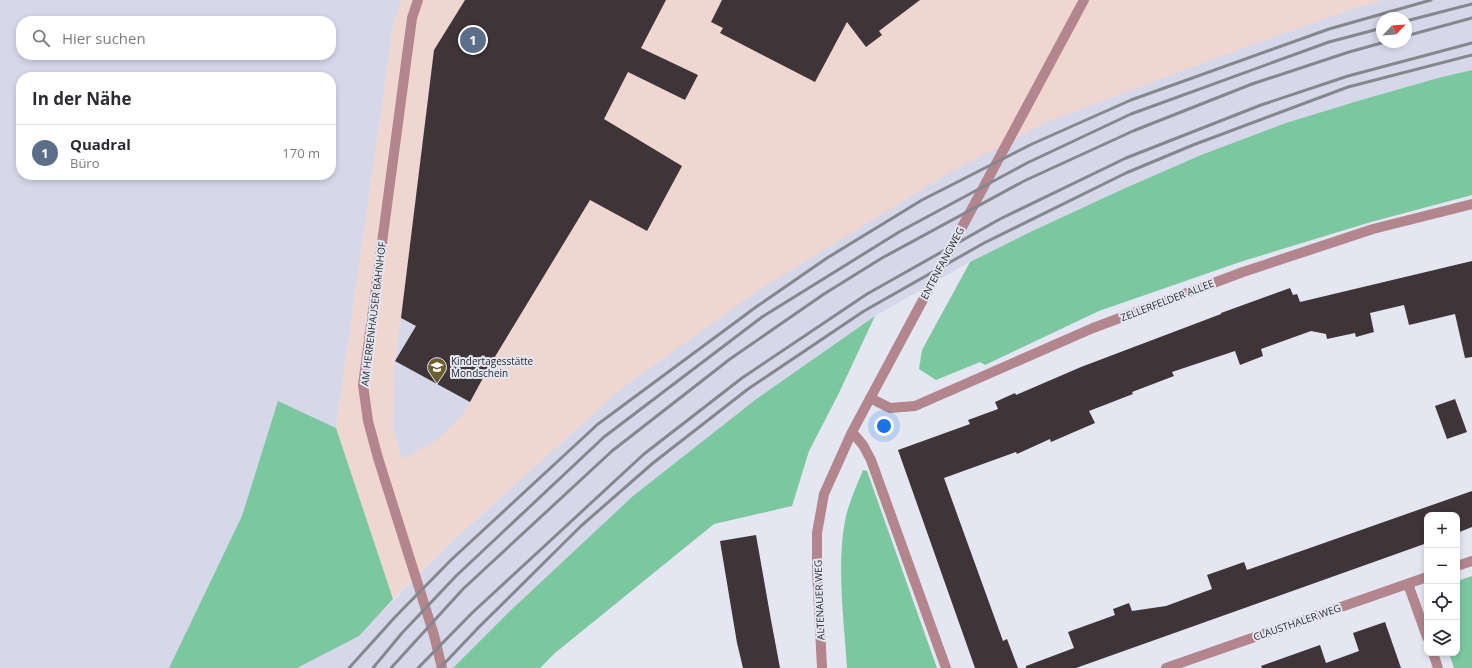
<!DOCTYPE html>
<html lang="de">
<head>
<meta charset="utf-8">
<style>
  :root { --surface:#fff; --page:#f7f7f7; --text:#2b2b33; --muted:#7c7c81; --line:#e1e1e2; --accent:#d93025 }
  body { margin:0; font-family:"Open Sans",sans-serif; background:var(--page); color:var(--text) }
  .controls { position:absolute; right:12px; bottom:12px; display:grid; overflow:hidden; border-radius:8px; box-shadow:0 2px 6px #0003 }
  .controls button { width:36px; height:36px; display:grid; place-items:center; padding:0; border:0; border-bottom:1px solid var(--line); background:var(--surface); color:var(--text); font:20px sans-serif }
  .compass { position:absolute; left:1376px; top:12px; width:36px; height:36px; border-radius:50%; background:var(--surface); box-shadow:0 2px 6px #0003; rotate:65deg }
  .you { position:absolute; left:884px; top:426px; width:14px; height:14px; margin:-10px; border:3px solid #fff; border-radius:50%; background:#1a73e8; box-shadow:0 0 0 6px #1a73e833 }
  .badge { display:grid; place-items:center; width:26px; height:26px; border-radius:50%; background:var(--accent); color:#fff; font-size:13px; font-weight:700 }
  .pin { position:absolute; translate:-50% -50%; border:2px solid #fff; box-shadow:0 1px 4px #0006 }
  .list { margin:0; padding:0; list-style:none }
  h2 { display:flex; justify-content:space-between; align-items:center; height:52px; margin:0; padding:0 16px; font-size:17px }
  h2 small { font-size:13px; font-weight:400; color:var(--muted) }
  .list li { display:grid; grid-template-columns:26px 1fr auto; gap:12px; align-items:center; box-sizing:border-box; height:56px; padding:0 16px; border-top:1px solid var(--line) }
  .list b { display:block; font-size:15px; white-space:nowrap }
  .list p { margin:0; font-size:13px; white-space:nowrap; color:var(--muted) }
  .list em { font-size:13px; font-style:normal; color:var(--muted) }
  .icon { flex:none; width:22px; height:22px; fill:none; stroke:currentColor; stroke-width:2; stroke-linecap:round; stroke-linejoin:round }
  .map { position:relative; flex:none; width:1472px; height:668px; overflow:hidden }
  .search { position:absolute; background:var(--surface); box-shadow:0 2px 6px #0003; left:16px; top:16px; width:320px; height:44px; display:flex; align-items:center; gap:10px; box-sizing:border-box; padding:0 14px; border-radius:16px; color:var(--muted); font-size:15px }
  .panel { position:absolute; background:var(--surface); box-shadow:0 2px 6px #0003; left:16px; top:72px; width:320px; height:108px; border-radius:16px }
  .map>svg:first-child { display:block }
  .industrial { fill:#f0d6d1 }
  .built { fill:#d6d8ea; fill-rule:evenodd }
  .green { fill:#7bc8a0 }
  .building { fill:#3f3538 }
  .lines { fill:none; stroke-linecap:round; stroke-linejoin:round }
  .minor { stroke:#b3858c; stroke-width:10 }
  .rail { stroke:#85868e; stroke-width:3 }
  .labels { text-anchor:middle; stroke-width:4; stroke-linejoin:round; paint-order:stroke }
  .street-label { font-size:10px; fill:#2b2c30; stroke:#e4e6f1 }
  .poi-label { font-size:10px; fill:#2b2c30; stroke:#e4e6f1; text-anchor:start }
</style>
</head>
<body>
<div class="map">
<svg width="1472" height="668" viewBox="0 0 1472 668">
  <rect width="100%" height="100%" fill="#e4e6f1"/>
  <path class="industrial" d="M 401,0 L 1384,0 L 1355,8 L 1224,55 L 1047,122 L 622,388 L 448,545 L 393,599 L 370,531 L 329,459 L 336,428 L 393,26 Z"/>
  <path class="built" d="M 0,0 L 401,0 L 393,26 L 336,428 L 329,459 L 370,530 L 393,599 L 379,615 L 448,545 L 622,388 L 757,291 L 952,171 L 1047,122 L 1224,55 L 1355,8 L 1384,0 L 1472,0 L 1472,70 L 1438,78 L 1361,100 L 1201,155 L 1123,189 L 1028,233 L 970,262 L 875,316 L 755,400 L 633,496 L 511,610 L 453,668 L 0,668 ZM 1382,18 L 1406,18 L 1406,42 L 1382,42 ZM 21,21 L 331,21 L 331,55 L 21,55 ZM 21,77 L 331,77 L 331,175 L 21,175 Z
    M 401,318 L 490,365 L 463,414 L 436,441 L 402,459 L 393,428 L 395,361 Z"/>
  <path class="green" d="M 1472,70 L 1472,195 L 1371,222 L 1240,262 L 1099,311 L 985,365 L 980,362 L 936,380 L 919,369 L 922,350 L 970,262 L 1028,233 L 1123,189 L 1201,155 L 1286,123 L 1361,100 L 1438,78 Z
    M 875,316 L 838,395 L 809,451 L 792,506 L 714,524 L 555,653 L 540,668 L 453,668 L 511,610 L 633,496 L 755,400 Z
    M 278,401 L 336,428 L 393,599 L 359,636 L 297,668 L 169,668 L 242,516 Z
    M 863,470 L 867,471 L 937,668 L 847,668 C 844,620 836,563 846,516 C 850,500 857,485 863,470 Z
    M 1472,576 L 1472,668 L 1454,668 L 1449,653 L 1457,653 L 1457,581 Z"/>
  <path class="building" d="M 465,0 L 666,0 L 641,48 L 698,75 L 685,100 L 628,72 L 604,119 L 682,166 L 647,231 L 590,200 L 490,365 L 470,402 L 395,361 L 416,326 L 401,318 L 434,50 Z
    M 722,0 L 920,0 L 879,31 L 882,35 L 866,47 L 847,22 L 815,82 L 720,33 L 723,28 L 711,22 Z
    M 1472,261 L 1472,357 L 1465,358 L 1455,314 L 1409,325 L 1404,305 L 1370,313 L 1374,332 L 1356,337 L 1355,333 L 1327,339 L 1326,334 L 1311,331 L 1261,349 L 1263,356 L 1240,365 L 1235,351 L 1172,372 L 1174,376 L 1132,392 L 1133,394 L 1089,411 L 1095,423 L 1051,442 L 1050,439 L 1017,454 L 1016,452 L 944,478 L 1003,641 L 1007,639 L 1018,668 L 975,668 L 898,450 L 970,424 L 968,420 L 998,409 L 995,402 L 1015,393 L 1016,395 L 1081,367 L 1221,314 L 1221,313 L 1290,288 L 1293,295 L 1297,294 L 1300,302 Z
    M 1455,399 L 1467,432 L 1447,439 L 1435,406 Z
    M 1472,491 L 1472,527 L 1457,533 L 1457,515 L 1427,515 L 1427,543 L 1076,668 L 1026,668 L 1026,666 L 1074,648 L 1068,632 L 1115,615 L 1113,609 L 1129,603 L 1132,611 L 1166,606 L 1212,589 L 1207,575 L 1244,562 L 1247,570 Z
    M 756,535 L 771,620 L 780,668 L 743,668 L 737,643 L 720,541 Z
    M 1385,622 L 1401,668 L 1262,668 L 1261,666 L 1320,645 L 1326,663 L 1359,651 L 1353,633 Z"/>
  <g class="lines">
    <path class="minor" d="M 418,0 L 412,18 L 363,385 L 368,421 L 378,458 L 434,635 L 442,668
      M 870,398 L 890,408 L 915,406 L 1093,328 L 1243,272 L 1373,229 L 1472,204
      M 852,432 L 863,445 L 871,460 L 946,668
      M 1457,566 L 1472,561
      M 1408,584 L 1427,637
      M 1433,653 L 1438,668
      M 822,668 L 817,570 L 817,533 L 824,494 L 852,432 L 1084,0
      M 1166,668 L 1427,577"/>
    <path class="rail" d="M 1406,21 L 1472,4
      M 1406,36 L 1472,18
      M 349,668 L 396,616 L 451,560 L 598,424 L 756,307 L 827,258 L 922,200 L 1032,144 L 1131,100 L 1329,29 L 1431,0
      M 373,668 L 402,633 L 456,576 L 604,437 L 762,317 L 899,232 L 1027,163 L 1131,114 L 1329,42 L 1382,28
      M 391,668 L 463,589 L 612,451 L 730,359 L 824,294 L 882,258 L 1024,181 L 1133,131 L 1252,84 L 1349,52 L 1385,42
      M 418,668 L 472,613 L 644,454 L 742,378 L 867,294 L 1000,219 L 1126,158 L 1261,105 L 1348,76 L 1472,43
      M 440,668 L 478,628 L 581,526 L 653,463 L 748,389 L 864,311 L 984,243 L 1126,173 L 1193,145 L 1348,87 L 1472,55"/>
  </g>
  <defs>
    <g id="school-pin" transform="scale(1)"><path d="M0 17L-7.5 6A9.5 9.5 0 1 1 7.5 6Z" fill="#6b5f2c" stroke="#e4e6f1"/><path d="M0-5L7-2L0 1L-7-2ZM-4 1L0 2.5L4 1V4Q0 6-4 4Z" fill="#fff"/></g>
  </defs>
  <g fill-rule="evenodd">
    <use href="#school-pin" x="437" y="367"/>
  </g>
  <g class="labels">
    <g class="street-label">
      <text transform="translate(942 263) rotate(-62)" y="4">ENTENFANGWEG</text>
      <text transform="translate(1167 300) rotate(-21)" y="4">ZELLERFELDER ALLEE</text>
      <text transform="translate(373 314) rotate(-83)" y="4">AM HERRENHÄUSER BAHNHOF</text>
      <text transform="translate(819 600) rotate(-92)" y="4">ALTENAUER WEG</text>
      <text transform="translate(1297 622) rotate(-19)" y="4">CLAUSTHALER WEG</text>
    </g>
    <g class="poi-label">
      <text x="451" y="365">Kindertagesstätte<tspan x="451" dy="12">Mondschein</tspan></text>
    </g>
  </g>
</svg>
<div class="controls">
<button>+</button>
<button>−</button>
<button><svg class="icon" aria-label="locate" viewBox="0 0 24 24"><circle cx="12" cy="12" r="6"/><path d="M12 2v4M12 18v4M2 12h4M18 12h4"/></svg></button>
<button><svg class="icon" aria-label="layers" viewBox="0 0 24 24"><path d="M12 4l9 5-9 5-9-5zM3 14l9 5 9-5"/></svg></button>
</div>
<svg class="compass" viewBox="-18 -18 36 36"><path d="M0-13l5 13h-10z" fill="#e53935"/><path d="M0 13l5-13h-10z" fill="#7c7c81"/></svg>
<div class="you"></div>
<div class="pin badge" style="left:473px;top:40px;background:#5c6f8a">1</div>
<div class="search"><svg class="icon" aria-label="search" viewBox="0 0 24 24"><circle cx="10" cy="10" r="6"/><path d="M15 15l6 6"/></svg>Hier suchen</div>
<section class="panel">
<h2>In der Nähe<small></small></h2>
<ul class="list">
<li><span class="badge" style="background:#5c6f8a">1</span><div><b>Quadral</b><p>Büro</p></div><em>170 m</em></li>
</ul>
</section>
</div>
</body>
</html>
